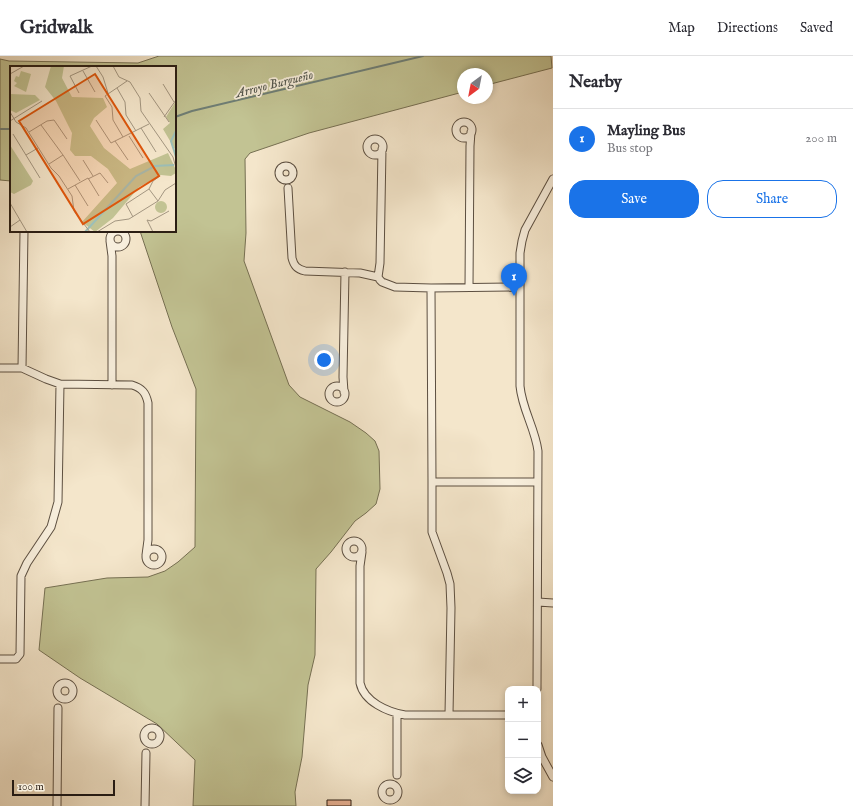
<!DOCTYPE html>
<html lang="en">
<head>
<meta charset="utf-8">
<style>
  :root { --surface:#fff; --page:#f7f7f7; --text:#2b2b33; --muted:#7c7c81; --line:#e1e1e2; --accent:#1a73e8 }
  body { margin:0; font-family:"IM FELL English",serif; background:var(--page); color:var(--text) }
  .controls { position:absolute; right:12px; bottom:12px; display:grid; overflow:hidden; border-radius:8px; box-shadow:0 2px 6px #0003 }
  .controls button { width:36px; height:36px; display:grid; place-items:center; padding:0; border:0; border-bottom:1px solid var(--line); background:var(--surface); color:var(--text); font:20px sans-serif }
  .compass { position:absolute; left:457px; top:12px; width:36px; height:36px; border-radius:50%; background:var(--surface); box-shadow:0 2px 6px #0003; rotate:212deg }
  .scale { position:absolute; left:12px; bottom:10px; width:103px; box-sizing:border-box; padding-left:4px; border:2px solid #2a1d13; border-top:0; font-size:11px; line-height:14px; white-space:nowrap; color:#2a1d13; -webkit-text-stroke:3px #f8efdd; paint-order:stroke }
  .you { position:absolute; left:324px; top:304px; width:14px; height:14px; margin:-10px; border:3px solid #fff; border-radius:50%; background:#1a73e8; box-shadow:0 0 0 6px #1a73e833 }
  .badge { display:grid; place-items:center; width:26px; height:26px; border-radius:50%; background:var(--accent); color:#fff; font-size:13px; font-weight:700 }
  .pin { position:absolute; translate:-50% -33px; filter:drop-shadow(0 1px 2px #0008) }
  .pin::after { content:''; position:absolute; top:21px; width:14px; height:12px; background:inherit; clip-path:polygon(0 0,100% 0,50% 100%) }
  .list { margin:0; padding:0; list-style:none }
  h2 { display:flex; justify-content:space-between; align-items:center; height:52px; margin:0; padding:0 16px; font-size:17px }
  h2 small { font-size:13px; font-weight:400; color:var(--muted) }
  .list li { display:grid; grid-template-columns:26px 1fr auto; gap:12px; align-items:center; box-sizing:border-box; height:60px; padding:0 16px; border-top:1px solid var(--line) }
  .list b { display:block; font-size:15px; white-space:nowrap }
  .list p { margin:0; font-size:13px; white-space:nowrap; color:var(--muted) }
  .list em { font-size:13px; font-style:normal; color:var(--muted) }
  .actions { display:flex; gap:8px; padding:12px 16px }
  .actions a { flex:1; padding:9px 0; border:1px solid var(--accent); border-radius:16px; text-align:center; font-size:14px; color:var(--accent) }
  .actions .main { background:var(--accent); color:#fff }
  .icon { flex:none; width:22px; height:22px; fill:none; stroke:currentColor; stroke-width:2; stroke-linecap:round; stroke-linejoin:round }
  .map { position:relative; flex:none; width:553px; height:750px; overflow:hidden }
  header { display:flex; align-items:center; gap:24px; box-sizing:border-box; height:56px; padding:0 20px; background:var(--surface); border-bottom:1px solid var(--line) }
  header strong { font-size:19px }
  nav { display:flex; gap:22px; margin-inline-start:auto; font-size:14px }
  main { display:flex }
  aside { flex:1; background:var(--surface) }
  .map>svg:first-child { display:block }
  .green { fill:#c2c393; stroke:#767053 }
  .lines { fill:none; stroke-linecap:round; stroke-linejoin:round }
  .stream { stroke:#6e7e76; stroke-width:2 }
  .building { fill:#e6af91; stroke:#2a1d13 }
  .minor-casing { stroke:#5c4f41; stroke-width:9 }
  .minor { stroke:#f8efdd; stroke-width:7 }
  .labels { text-anchor:middle; stroke-width:3.5; stroke-linejoin:round; paint-order:stroke }
  .water-label { font-size:13px; font-style:italic; fill:#52564d; stroke:#f8efdd }
  .inset-river { fill:none; stroke:#9cbfb8; stroke-width:2 }
  .inset-road { fill:none; stroke:#a39681; stroke-width:1 }
  .view { fill:#de560c; fill-opacity:0.15; stroke:#de560c; stroke-width:2 }
  .inset-edge { fill:none; stroke:#2a1d13; stroke-width:2 }
</style>
</head>
<body>
<header>
<strong>Gridwalk</strong>
<nav><a>Map</a><a>Directions</a><a>Saved</a></nav>
</header>
<main>
<div class="map">
<svg width="553" height="750" viewBox="0 0 553 750">
  <rect width="100%" height="100%" fill="#f4e6cb"/>
  <filter id="stains"><feTurbulence type="fractalNoise" baseFrequency=".005" numOctaves="4"/><feColorMatrix values="0 0 0 0 .2 0 0 0 0 .09 0 0 0 0 .02 0 0 0 .5 -.17"/></filter>
  <radialGradient id="worn" r=".72"><stop offset=".6" stop-color="#630" stop-opacity="0"/><stop offset="1" stop-color="#630" stop-opacity=".3"/></radialGradient>
  <path class="green" d="M 159,0 L 551,0 L 552,12 L 487,29 L 487,18 L 463,18 L 463,36 L 309,77 L 250,97 L 245,103 L 246,177 L 244,205 L 289,329 L 300,341 L 350,366 L 366,377 L 375,385 L 379,395 L 380,433 L 376,448 L 366,457 L 355,465 L 331,496 L 316,513 L 315,599 L 308,629 L 302,701 L 295,736 L 296,750 L 193,750 L 195,704 L 157,668 L 80,622 L 39,594 L 45,532 L 107,522 L 148,521 L 165,515 L 178,506 L 195,491 L 196,333 L 172,271 L 140,175 L 175,175 L 175,11 L 11,11 L 11,125 L 0,124 L 0,3 L 9,5 L 138,7 Z"/>
  <g class="lines">
    <path class="stream" d="M 175,61 L 192,55 L 423,0
      M 0,73 L 11,73"/>
  </g>
  <path class="building" d="M 327,744 L 351,744 L 351,750 L 327,750 Z"/>
  <g class="lines">
    <g class="minor-casing">
      <path id="minor" d="M456 74a8 8 0 1 1 16 0a8 8 0 1 1-16 0Z
        M367 91a8 8 0 1 1 16 0a8 8 0 1 1-16 0Z
        M 382,93 L 380,207 L 378,221 L 380,224 L 382,226 L 395,231 L 431,232 L 520,231
        M279 117a7 7 0 1 1 14 0a7 7 0 1 1-14 0Z
        M 288,132 L 292,202 C 294,210 297,213 305,215 L 360,217 L 378,221
        M110 183a8 8 0 1 1 16 0a8 8 0 1 1-16 0Z
        M 110,185 L 112,200 L 112,329
        M 469,231 L 470,90 L 471,76
        M 431,232 L 432,426
        M 0,312 L 22,312 L 46,323 L 60,328 L 132,329 C 142,332 146,337 148,347 L 148,484 L 146,499
        M 22,312 L 24,175
        M329 338a8 8 0 1 1 16 0a8 8 0 1 1-16 0Z
        M 344,336 L 343,321 L 345,216
        M346 493a8 8 0 1 1 16 0a8 8 0 1 1-16 0Z
        M146 501a8 8 0 1 1 16 0a8 8 0 1 1-16 0Z
        M 362,496 L 360,510 L 360,627 C 364,646 388,656 405,659 L 508,659
        M 538,546 L 553,547
        M 0,603 L 16,603 L 20,598 L 21,520 L 27,507 L 51,471 L 58,446 L 60,328
        M57 635a8 8 0 1 1 16 0a8 8 0 1 1-16 0Z
        M 537,633 L 538,395 C 535,372 522,353 520,330 L 520,197 L 522,185 L 525,174 L 553,123
        M 449,658 L 451,552 L 450,528 L 447,517 L 432,476 L 432,426 L 537,426
        M144 680a8 8 0 1 1 16 0a8 8 0 1 1-16 0Z
        M 538,689 L 542,701 L 553,721
        M 397,719 L 397,658
        M382 736a8 8 0 1 1 16 0a8 8 0 1 1-16 0Z
        M 57,750 L 58,652
        M 145,750 L 146,697"/>
    </g>
    <use href="#minor" class="minor"/>
  </g>
  <g class="labels">
    <g class="water-label">
      <text transform="translate(274 27) rotate(-14)" y="5">Arroyo Burgueño</text>
    </g>
  </g>
  <g transform="translate(10 10)">
    <rect width="166" height="166" fill="#f4e6cb"/>
    <path d="M 41,0 L 54,0 L 52,12 L 62,31 L 93,32 L 97,41 L 84,52 L 80,60 L 94,82 L 120,103 L 158,87 L 166,104 L 166,107 L 161,110 L 151,109 L 129,121 L 103,152 L 85,166 L 72,156 L 107,117 L 98,103 L 81,90 L 65,90 L 60,84 L 62,67 L 46,35 L 35,21 ZM 11,5 L 21,8 L 16,26 L 4,20 L 7,17 L 4,15 L 6,10 L 9,11 ZM 0,28 L 25,29 L 30,34 L 6,47 L 0,44 ZM 166,35 L 166,85 L 153,63 L 160,57 L 156,51 ZM 0,79 L 23,115 L 21,119 L 4,128 L 0,126 ZM145 141a6 6 0 1 1 12 0a6 6 0 1 1-12 0Z" fill="#c2c393"/>
    <path class="inset-river" d="M 166,65 L 161,75 L 166,91M 75,166 L 126,110 L 145,100 L 164,99"/>
    <path class="inset-road" d="M 86,0 L 93,11 L 98,27M 103,0 L 109,11 L 120,16 L 130,32 L 131,45 L 163,91 L 166,102M 73,5 L 85,26M 0,8 L 14,0M 153,18 L 164,36M 107,22 L 115,36 L 116,49 L 126,65M 69,27 L 60,10 L 82,0M 139,27 L 159,56M 0,46 L 6,56 L 16,62 L 41,102 L 49,110 L 62,130 L 64,145 L 80,166M 154,51 L 166,34M 86,54 L 101,77 L 139,58M 0,55 L 32,35M 31,59 L 53,89 L 39,98M 131,62 L 146,86M 19,66 L 37,55 L 44,54 L 57,73M 3,68 L 30,112M 119,70 L 133,92M 113,71 L 103,54 L 102,41 L 95,30 L 117,15M 105,75 L 118,94M 16,89 L 28,82M 53,89 L 70,115M 73,94 L 83,110M 78,113 L 90,107 L 98,117M 65,119 L 78,140M 58,123 L 78,112 L 89,130M 148,135 L 139,123 L 143,115 L 150,110M 0,137 L 17,166M 123,151 L 116,138 L 139,123M 0,161 L 10,154M 87,166 L 105,155 L 119,153 L 148,135 L 155,124 L 166,117M 143,166 L 137,154 L 141,155 L 159,145"/>
    <path class="view" d="M 85,8 L 149,110 L 73,158 L 9,55 Z"/>
    <rect width="166" height="166" class="inset-edge"/>
  </g>
  <rect width="100%" height="100%" filter="url(#stains)"/>
  <rect width="100%" height="100%" fill="url(#worn)"/>
</svg>
<div class="controls">
<button>+</button>
<button>−</button>
<button><svg class="icon" aria-label="layers" viewBox="0 0 24 24"><path d="M12 4l9 5-9 5-9-5zM3 14l9 5 9-5"/></svg></button>
</div>
<svg class="compass" viewBox="-18 -18 36 36"><path d="M0-13l5 13h-10z" fill="#e53935"/><path d="M0 13l5-13h-10z" fill="#7c7c81"/></svg>
<div class="scale">100 m</div>
<div class="you"></div>
<div class="pin badge" style="left:514px;top:240px">1</div>
</div>
<aside>
<h2>Nearby<small></small></h2>
<ul class="list">
<li><span class="badge">1</span><div><b>Mayling Bus</b><p>Bus stop</p></div><em>200 m</em></li>
</ul>
<div class="actions"><a class="main">Save</a><a>Share</a></div>
</aside>
</main>
</body>
</html>
